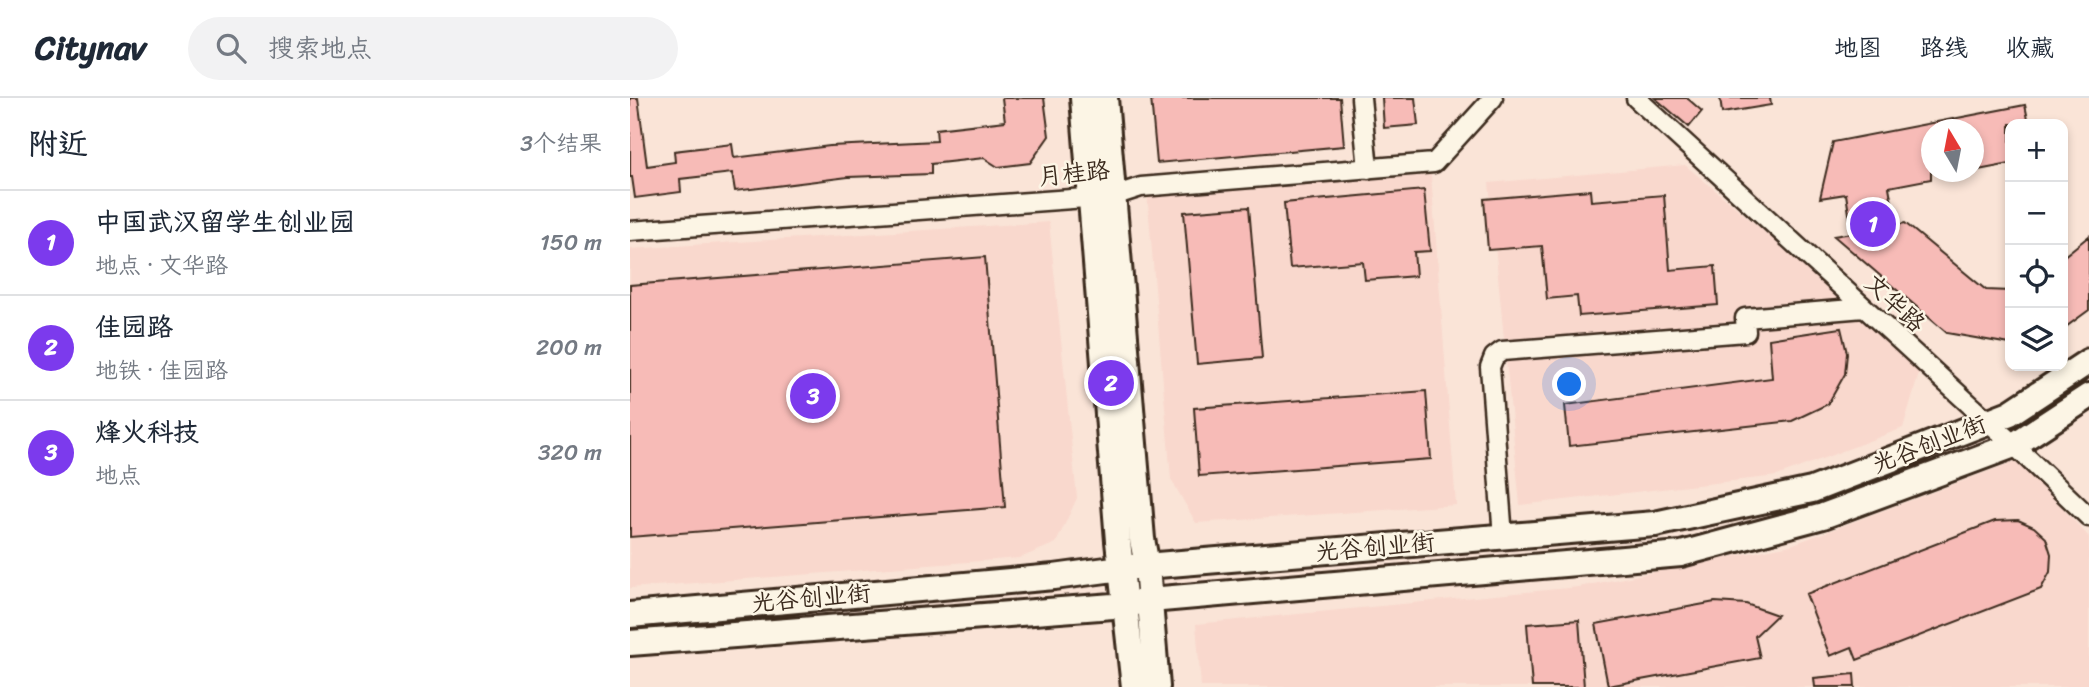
<!DOCTYPE html>
<html lang="zh">
<head>
<meta charset="utf-8">
<style>
  :root { --surface:#fff; --page:#f2f2f3; --text:#1f2937; --muted:#747a83; --line:#e0e1e3; --accent:#7c3aed }
  body { margin:0; font-family:Sriracha,"LXGW WenKai TC",sans-serif; background:var(--page); color:var(--text) }
  .controls { position:absolute; right:21px; top:21px; display:grid; overflow:hidden; border-radius:14px; box-shadow:0 4px 10px #0003 }
  .controls button { width:63px; height:63px; display:grid; place-items:center; padding:0; border:0; border-bottom:2px solid var(--line); background:var(--surface); color:var(--text); font:35px sans-serif }
  .compass { position:absolute; left:1291px; top:21px; width:63px; height:63px; border-radius:50%; background:var(--surface); box-shadow:0 4px 10px #0003; rotate:350deg }
  .you { position:absolute; left:940px; top:287px; width:24px; height:24px; margin:-18px; border:5px solid #fff; border-radius:50%; background:#1a73e8; box-shadow:0 0 0 10px #1a73e833 }
  .badge { display:grid; place-items:center; width:46px; height:46px; border-radius:50%; background:var(--accent); color:#fff; font-size:23px; font-weight:700 }
  .pin { position:absolute; translate:-50% -50%; border:4px solid #fff; box-shadow:0 2px 7px #0006 }
  .list { margin:0; padding:0; list-style:none }
  h2 { display:flex; justify-content:space-between; align-items:center; height:91px; margin:0; padding:0 28px; font-size:30px }
  h2 small { font-size:23px; font-weight:400; color:var(--muted) }
  .list li { display:grid; grid-template-columns:46px 1fr auto; gap:21px; align-items:center; box-sizing:border-box; height:105px; padding:0 28px; border-top:2px solid var(--line) }
  .list b { display:block; font-size:26px; white-space:nowrap }
  .list p { margin:0; font-size:23px; white-space:nowrap; color:var(--muted) }
  .list em { font-size:23px; font-style:normal; color:var(--muted) }
  .icon { flex:none; width:38px; height:38px; fill:none; stroke:currentColor; stroke-width:2; stroke-linecap:round; stroke-linejoin:round }
  .map { position:relative; flex:none; width:1459px; height:589px; overflow:hidden }
  header { display:flex; align-items:center; gap:42px; box-sizing:border-box; height:98px; padding:0 35px; background:var(--surface); border-bottom:2px solid var(--line) }
  header strong { font-size:33px }
  nav { display:flex; gap:38px; margin-inline-start:auto; font-size:24px }
  .search { width:490px; height:63px; background:var(--page); display:flex; align-items:center; gap:18px; box-sizing:border-box; padding:0 24px; border-radius:38px; color:var(--muted); font-size:26px }
  main { display:flex }
  aside { flex:1; background:var(--surface) }
  .map>svg:first-child { display:block }
  .built { fill:#f9d8cd }
  .building { fill:#f7bbb7; stroke:#3b2a1e; stroke-width:2 }
  .lines { fill:none; stroke-linecap:round; stroke-linejoin:round }
  .street-casing { stroke:#3b2a1e; stroke-width:23 }
  .secondary-casing { stroke:#3b2a1e; stroke-width:30 }
  .street { stroke:#fcf5e5; stroke-width:18 }
  .secondary { stroke:#fcf5e5; stroke-width:24 }
  .labels { text-anchor:middle; stroke-width:5; stroke-linejoin:round; paint-order:stroke }
  .street-label { font-size:24px; fill:#3b2a1e; stroke:#fcf5e5 }
</style>
</head>
<body>
<header>
<strong>Citynav</strong>
<div class="search"><svg class="icon" aria-label="search" viewBox="0 0 24 24"><circle cx="10" cy="10" r="6"/><path d="M15 15l6 6"/></svg>搜索地点</div>
<nav><a>地图</a><a>路线</a><a>收藏</a></nav>
</header>
<main>
<aside>
<h2>附近<small>3个结果</small></h2>
<ul class="list">
<li><span class="badge">1</span><div><b>中国武汉留学生创业园</b><p>地点 · 文华路</p></div><em>150 m</em></li>
<li><span class="badge">2</span><div><b>佳园路</b><p>地铁 · 佳园路</p></div><em>200 m</em></li>
<li><span class="badge">3</span><div><b>烽火科技</b><p>地点</p></div><em>320 m</em></li>
</ul>
</aside>
<div class="map">
<svg width="1459" height="589" viewBox="0 0 1459 589">
  <rect width="100%" height="100%" fill="#fae4d7"/>
  <filter id="ink" filterUnits="userSpaceOnUse"><feTurbulence type="fractalNoise" baseFrequency=".0143" numOctaves="2"/><feDisplacementMap in="SourceGraphic" scale="14" xChannelSelector="R" yChannelSelector="G"/><feConvolveMatrix kernelMatrix="1 2 1 2 8 2 1 2 1" color-interpolation-filters="sRGB"/></filter>
  <g filter="url(#ink)">
    <path class="built" d="M 1055,67 L 1292,265 L 1273,330 L 1147,378 L 890,407 L 859,85 Z
      M 801,77 L 826,407 L 566,425 L 541,381 L 517,94 Z
      M 419,124 L 447,400 L 426,445 L 390,460 L 0,490 L 0,151 Z
      M 1389,362 L 1459,439 L 1459,589 L 571,589 L 566,526 L 948,489 L 1161,447 Z"/>
    <path class="building" d="M 0,0 L 8,0 L 17,68 L 45,64 L 44,53 L 102,46 L 104,60 L 200,48 L 307,43 L 306,31 L 375,23 L 372,0 L 414,0 L 419,38 L 400,65 L 368,69 L 354,60 L 301,66 L 301,76 L 218,79 L 105,93 L 102,75 L 50,81 L 51,94 L 5,100 L 2,79 L 0,79 Z
      M 521,0 L 710,0 L 714,48 L 527,65 Z
      M 752,0 L 785,0 L 788,27 L 754,30 Z
      M 1025,0 L 1057,0 L 1072,13 L 1059,29 Z
      M 1090,0 L 1140,0 L 1141,7 L 1092,15 Z
      M 1395,7 L 1399,26 L 1380,26 L 1380,66 L 1343,73 L 1343,32 L 1301,32 L 1301,81 L 1259,89 L 1266,127 L 1275,125 L 1356,192 L 1380,193 L 1380,246 L 1317,235 L 1204,138 L 1222,135 L 1216,96 L 1190,100 L 1203,44 Z
      M 794,92 L 800,153 L 784,154 L 786,178 L 735,182 L 733,164 L 660,170 L 654,105 Z
      M 960,92 L 961,103 L 1034,97 L 1040,172 L 1085,168 L 1088,207 L 949,218 L 947,198 L 917,201 L 912,148 L 858,152 L 854,101 Z
      M 619,109 L 632,260 L 567,266 L 554,114 Z
      M 1459,138 L 1459,212 L 1433,231 L 1433,159 Z
      M 355,159 L 375,409 L 0,439 L 0,187 Z
      M 1211,230 L 1217,255 L 1215,276 L 1198,306 L 1162,323 L 939,348 L 935,307 L 1142,280 L 1139,241 Z
      M 796,293 L 801,361 L 569,378 L 564,310 Z
      M 1388,422 L 1404,429 L 1416,440 L 1421,456 L 1420,474 L 1411,491 L 1227,562 L 1222,549 L 1200,558 L 1176,496 L 1365,423 Z
      M 1085,504 L 1116,506 L 1147,517 L 1125,538 L 1130,560 L 978,588 L 966,526 Z
      M 949,522 L 954,589 L 902,589 L 897,526 Z
      M 1224,576 L 1225,589 L 1185,589 L 1184,580 Z"/>
    <g class="lines">
      <g class="street-casing">
        <path id="street" d="M 731,0 L 738,71
          M 1006,0 L 1384,347 L 1459,419
          M 0,133 L 483,98 L 511,89 L 804,65 L 863,0
          M 873,439 L 860,269 L 864,259 L 872,253 L 1116,234 L 1115,220 L 1234,210"/>
      </g>
      <g class="secondary-casing">
        <path id="secondary" d="M 453,0 L 488,443 L 504,589
          M 475,0 L 512,441 L 517,468 L 527,589
          M 0,517 L 424,479 L 491,470 L 1025,426 L 1182,392 L 1380,315 L 1459,263
          M 0,545 L 496,507 L 520,502 L 1051,456 L 1193,418 L 1384,347 L 1459,298"/>
      </g>
      <use href="#street" class="street"/>
      <use href="#secondary" class="secondary"/>
    </g>
  </g>
  <g class="labels">
    <g class="street-label">
      <text transform="translate(444 75) rotate(-6)" y="8">月桂路</text>
      <text transform="translate(1265 205) rotate(43)" y="8">文华路</text>
      <text transform="translate(1299 346) rotate(-21)" y="8">光谷创业街</text>
      <text transform="translate(745 449) rotate(-5)" y="8">光谷创业街</text>
      <text transform="translate(181 500) rotate(-5)" y="8">光谷创业街</text>
    </g>
  </g>
</svg>
<div class="controls">
<button>+</button>
<button>−</button>
<button><svg class="icon" aria-label="locate" viewBox="0 0 24 24"><circle cx="12" cy="12" r="6"/><path d="M12 2v4M12 18v4M2 12h4M18 12h4"/></svg></button>
<button><svg class="icon" aria-label="layers" viewBox="0 0 24 24"><path d="M12 4l9 5-9 5-9-5zM3 14l9 5 9-5"/></svg></button>
</div>
<svg class="compass" viewBox="-18 -18 36 36"><path d="M0-13l5 13h-10z" fill="#e53935"/><path d="M0 13l5-13h-10z" fill="#747a83"/></svg>
<div class="you"></div>
<div class="pin badge" style="left:1243px;top:126px">1</div>
<div class="pin badge" style="left:481px;top:285px">2</div>
<div class="pin badge" style="left:183px;top:298px">3</div>
</div>
</main>
</body>
</html>
